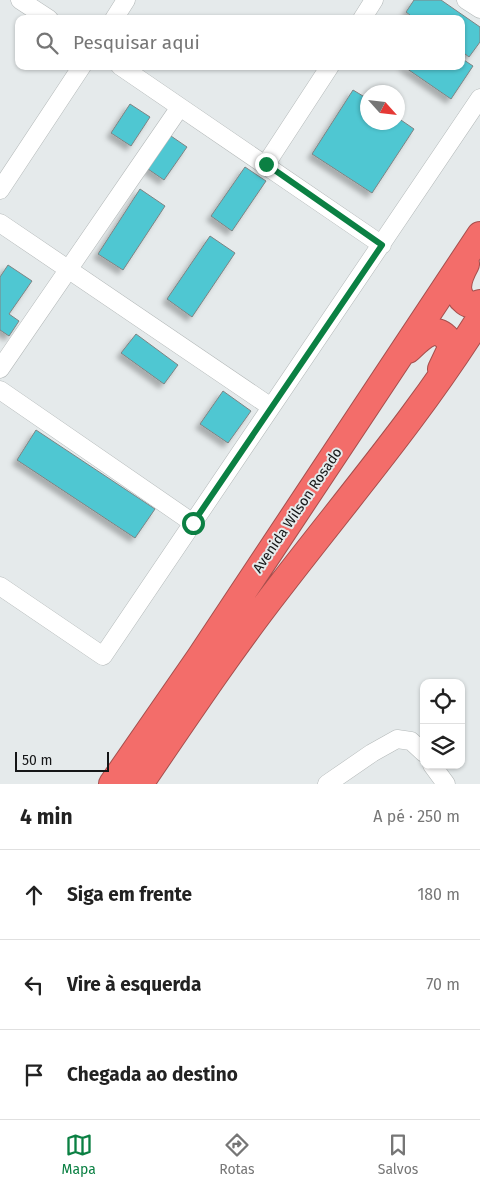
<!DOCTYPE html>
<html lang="pt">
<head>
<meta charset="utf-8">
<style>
  :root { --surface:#fff; --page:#f2f2f2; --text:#222; --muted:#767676; --line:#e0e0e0; --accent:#0b8043 }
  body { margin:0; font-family:"Fira Sans",sans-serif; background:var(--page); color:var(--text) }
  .controls { position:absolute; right:15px; bottom:15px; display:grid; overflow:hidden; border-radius:10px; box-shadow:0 1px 4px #0004 }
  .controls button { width:45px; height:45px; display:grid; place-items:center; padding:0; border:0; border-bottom:1px solid var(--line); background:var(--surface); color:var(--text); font:25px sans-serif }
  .compass { position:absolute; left:360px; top:85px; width:45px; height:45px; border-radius:50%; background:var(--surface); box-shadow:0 1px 4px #0004; rotate:117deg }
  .scale { position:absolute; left:15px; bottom:12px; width:94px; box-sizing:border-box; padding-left:5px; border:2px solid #151617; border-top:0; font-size:14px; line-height:18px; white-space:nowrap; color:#151617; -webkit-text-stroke:4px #e5eaeb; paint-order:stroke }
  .stop { position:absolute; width:15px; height:15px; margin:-11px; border:4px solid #0b8043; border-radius:50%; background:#fff }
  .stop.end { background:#0b8043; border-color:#fff; box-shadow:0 1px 5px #0008 }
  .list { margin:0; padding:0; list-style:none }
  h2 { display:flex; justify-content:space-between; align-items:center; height:65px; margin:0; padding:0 20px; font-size:21px }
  h2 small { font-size:16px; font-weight:400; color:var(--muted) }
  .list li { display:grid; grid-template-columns:32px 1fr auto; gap:15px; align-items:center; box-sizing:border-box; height:90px; padding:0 20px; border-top:1px solid var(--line) }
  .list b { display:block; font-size:19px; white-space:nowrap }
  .list em { font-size:16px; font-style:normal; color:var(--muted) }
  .icon { flex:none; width:28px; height:28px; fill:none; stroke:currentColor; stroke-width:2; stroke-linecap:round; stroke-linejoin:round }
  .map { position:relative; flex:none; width:480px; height:784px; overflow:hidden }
  .search { position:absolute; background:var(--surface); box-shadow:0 1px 4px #0004; left:15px; right:15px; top:15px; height:55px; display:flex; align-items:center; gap:12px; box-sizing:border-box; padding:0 18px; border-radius:10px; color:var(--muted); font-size:19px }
  .sheet { height:335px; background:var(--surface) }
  nav { display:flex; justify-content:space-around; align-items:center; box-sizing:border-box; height:70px; border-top:1px solid var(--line); background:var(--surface); font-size:14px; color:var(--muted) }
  nav a { display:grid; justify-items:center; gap:2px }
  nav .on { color:var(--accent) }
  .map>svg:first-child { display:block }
  .building { fill:#50c7d2; stroke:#7e8383; filter:url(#shadow) }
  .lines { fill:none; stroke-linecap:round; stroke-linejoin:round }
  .minor-casing { stroke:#b4b9b9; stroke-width:19 }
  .highway-casing { stroke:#a54f4d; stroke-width:28 }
  .minor { stroke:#fff; stroke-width:18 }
  .highway { stroke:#f36d6a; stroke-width:26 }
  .route { stroke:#0b8043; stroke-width:6 }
  .labels { text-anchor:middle; stroke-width:4; stroke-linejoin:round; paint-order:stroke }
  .street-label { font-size:14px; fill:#151617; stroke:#e5eaeb }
</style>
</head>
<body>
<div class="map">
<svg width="480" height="784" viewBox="0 0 480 784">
  <defs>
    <filter id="shadow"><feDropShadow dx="-4.5" dy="4.5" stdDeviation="2.5" flood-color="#0004"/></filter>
  </defs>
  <rect width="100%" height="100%" fill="#e5eaeb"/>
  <path class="building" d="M 414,0 L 441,0 L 480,27 L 480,42 L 469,57 L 461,51 L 461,19 L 415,19 L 406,12 Z
    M 461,58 L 473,66 L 451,99 L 403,66 L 461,66 Z
    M 353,90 L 368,99 L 368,122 L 398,122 L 398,118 L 414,129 L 372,193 L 312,154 Z
    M 130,104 L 150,117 L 131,146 L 111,133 Z
    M 168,134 L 187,147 L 164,180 L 145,167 Z
    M 245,167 L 266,181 L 232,231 L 211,216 Z
    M 140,189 L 165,206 L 123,270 L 98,254 Z
    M 210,236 L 235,253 L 192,317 L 167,299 Z
    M 8,265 L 32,281 L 9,314 L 19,321 L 9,336 L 0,330 L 0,277 Z
    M 136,334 L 178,365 L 164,384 L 121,353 Z
    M 223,391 L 251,411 L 228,443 L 200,424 Z
    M 36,430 L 155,509 L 135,538 L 17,460 Z"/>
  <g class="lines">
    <g class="minor-casing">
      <path id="minor" d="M 20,0 L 49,19
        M 466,0 L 480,9
        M 114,19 L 126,0
        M 362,19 L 374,0
        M 120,66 L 382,245
        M 266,164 L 330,66
        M 0,190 L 82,66
        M 0,223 L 271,407
        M 0,369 L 180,107
        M 0,390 L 193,523
        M 0,586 L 103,656 L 480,98
        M 432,765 L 446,784
        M 327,784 L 372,753 L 397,739 L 411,741 L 424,753"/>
    </g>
    <g class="highway-casing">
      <path id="highway" d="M 466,264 C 460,275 452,292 465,302 C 470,306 474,305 480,303
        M 408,350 C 421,338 435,321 450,342 L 450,350 L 441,369
        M 112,784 L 200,657 L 480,235
        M 140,784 C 185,718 229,652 278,589 C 347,499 420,414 480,318"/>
    </g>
    <use href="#minor" class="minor"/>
    <use href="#highway" class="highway"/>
  </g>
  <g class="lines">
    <path class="route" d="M 193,523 L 382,245 L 266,164"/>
  </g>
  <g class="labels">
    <g class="street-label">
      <text transform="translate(297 510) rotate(-56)" y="5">Avenida Wilson Rosado</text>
    </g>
  </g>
</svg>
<div class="controls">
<button><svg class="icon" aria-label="locate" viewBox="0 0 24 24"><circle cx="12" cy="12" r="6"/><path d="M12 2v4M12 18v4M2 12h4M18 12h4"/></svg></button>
<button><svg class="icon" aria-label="layers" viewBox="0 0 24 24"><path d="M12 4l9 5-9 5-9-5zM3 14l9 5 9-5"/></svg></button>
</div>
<svg class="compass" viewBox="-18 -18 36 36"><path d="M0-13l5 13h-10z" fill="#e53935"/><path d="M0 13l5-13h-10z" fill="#767676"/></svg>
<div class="scale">50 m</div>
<div class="stop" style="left:193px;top:523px"></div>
<div class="stop end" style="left:266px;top:164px"></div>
<div class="search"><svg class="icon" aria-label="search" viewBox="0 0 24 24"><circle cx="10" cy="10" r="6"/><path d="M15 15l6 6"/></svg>Pesquisar aqui</div>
</div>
<section class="sheet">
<h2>4 min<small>A pé · 250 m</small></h2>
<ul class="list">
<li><svg class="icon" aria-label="ahead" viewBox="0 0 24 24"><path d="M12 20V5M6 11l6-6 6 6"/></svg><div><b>Siga em frente</b></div><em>180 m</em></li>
<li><svg class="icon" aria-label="left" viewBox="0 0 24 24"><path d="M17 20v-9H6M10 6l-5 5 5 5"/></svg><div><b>Vire à esquerda</b></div><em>70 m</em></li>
<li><svg class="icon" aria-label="arrive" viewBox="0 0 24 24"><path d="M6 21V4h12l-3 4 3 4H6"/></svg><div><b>Chegada ao destino</b></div></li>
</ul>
</section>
<nav>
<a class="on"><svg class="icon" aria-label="map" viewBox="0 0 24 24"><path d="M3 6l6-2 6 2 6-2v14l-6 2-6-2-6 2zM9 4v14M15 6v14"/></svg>Mapa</a>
<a><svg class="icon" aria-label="directions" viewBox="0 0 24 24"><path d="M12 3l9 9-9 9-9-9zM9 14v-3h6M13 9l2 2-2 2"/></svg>Rotas</a>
<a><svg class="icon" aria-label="saved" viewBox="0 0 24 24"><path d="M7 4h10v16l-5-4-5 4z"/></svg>Salvos</a>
</nav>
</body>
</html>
